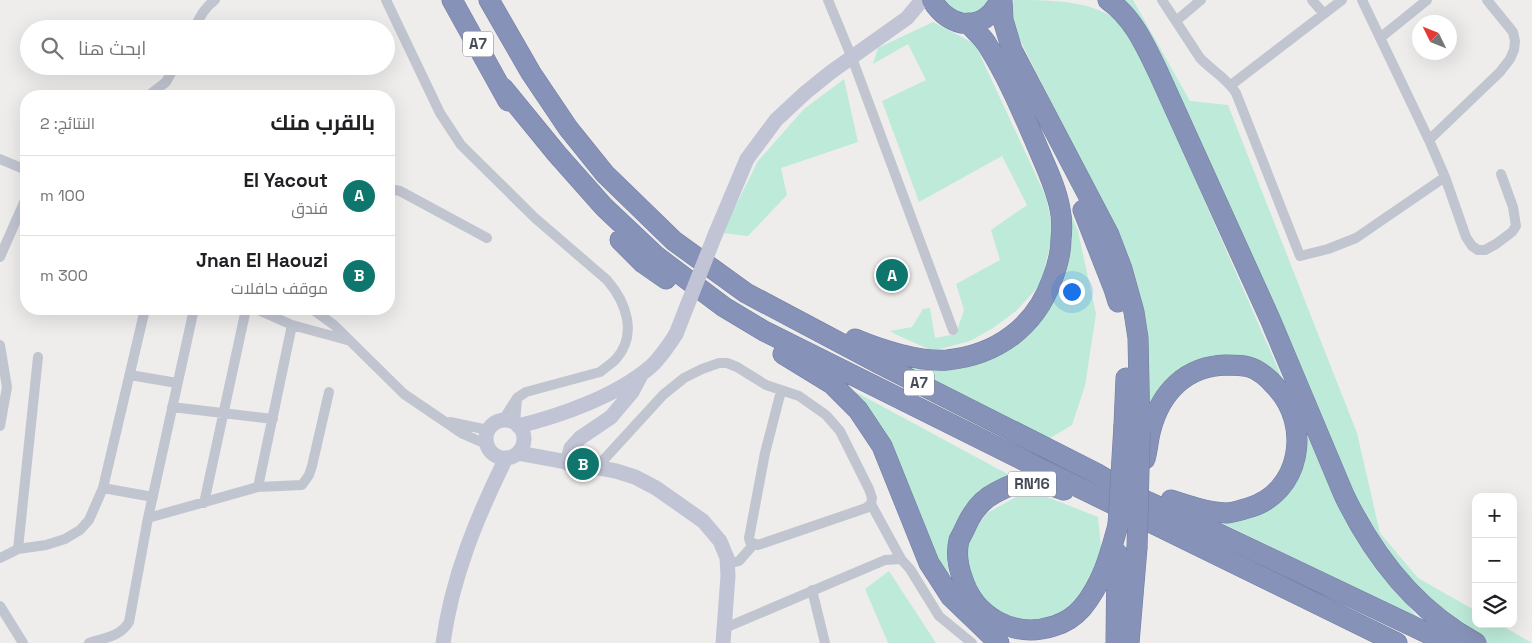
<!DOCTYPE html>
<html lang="ar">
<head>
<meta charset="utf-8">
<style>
  :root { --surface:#fff; --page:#f2f2f2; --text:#202124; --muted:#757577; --line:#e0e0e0; --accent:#0f766e }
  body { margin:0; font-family:"Space Grotesk",Cairo,sans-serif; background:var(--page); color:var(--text); direction:rtl }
  .controls { position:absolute; right:15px; bottom:15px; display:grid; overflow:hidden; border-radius:10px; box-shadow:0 5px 20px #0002 }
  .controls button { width:45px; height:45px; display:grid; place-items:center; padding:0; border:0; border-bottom:1px solid var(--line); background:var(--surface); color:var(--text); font:25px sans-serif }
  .compass { position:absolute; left:1412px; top:15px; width:45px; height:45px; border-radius:50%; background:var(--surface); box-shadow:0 5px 20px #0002; rotate:313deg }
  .you { position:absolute; left:1071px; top:291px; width:18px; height:18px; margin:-12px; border:4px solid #fff; border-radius:50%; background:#1a73e8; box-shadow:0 0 0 8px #1a73e833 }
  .badge { display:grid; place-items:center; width:32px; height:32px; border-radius:50%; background:var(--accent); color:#fff; font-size:16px; font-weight:700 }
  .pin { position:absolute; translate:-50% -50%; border:2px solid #fff; box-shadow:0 1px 5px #0006 }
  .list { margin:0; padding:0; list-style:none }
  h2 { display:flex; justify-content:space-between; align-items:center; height:65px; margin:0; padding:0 20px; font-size:21px }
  h2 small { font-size:16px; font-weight:400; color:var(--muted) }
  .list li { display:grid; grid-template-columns:32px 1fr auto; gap:15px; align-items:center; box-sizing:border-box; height:80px; padding:0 20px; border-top:1px solid var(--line) }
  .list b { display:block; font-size:19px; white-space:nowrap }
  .list p { margin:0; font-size:16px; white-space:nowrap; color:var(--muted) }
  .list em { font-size:16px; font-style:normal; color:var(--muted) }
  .icon { flex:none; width:28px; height:28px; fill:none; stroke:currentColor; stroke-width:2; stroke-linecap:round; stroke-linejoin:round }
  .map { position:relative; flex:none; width:1532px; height:643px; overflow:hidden; direction:ltr }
  .search { position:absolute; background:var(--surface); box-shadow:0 5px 20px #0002; left:20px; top:20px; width:375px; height:55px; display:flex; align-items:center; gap:12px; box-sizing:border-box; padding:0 18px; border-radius:28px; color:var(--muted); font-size:19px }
  .panel { position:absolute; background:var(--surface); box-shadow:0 5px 20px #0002; left:20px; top:90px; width:375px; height:225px; border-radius:20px; direction:rtl }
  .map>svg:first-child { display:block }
  .green { fill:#bdead9 }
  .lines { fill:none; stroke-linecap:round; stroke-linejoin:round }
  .highway-casing { stroke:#727da3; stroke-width:21 }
  .street { stroke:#c0c5d0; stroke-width:10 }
  .secondary { stroke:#c0c4d4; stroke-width:15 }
  .highway { stroke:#8792b8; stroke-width:20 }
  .highway-bridge-casing { stroke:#727da3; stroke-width:21; stroke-linecap:butt }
  .secondary-bridge { stroke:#c0c4d4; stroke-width:15 }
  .highway-bridge { stroke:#8792b8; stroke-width:20 }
  .labels { text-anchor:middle; stroke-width:4; stroke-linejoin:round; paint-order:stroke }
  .shield { fill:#fff; stroke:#7e818a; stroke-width:1 }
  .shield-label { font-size:15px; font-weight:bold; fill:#464b58 }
</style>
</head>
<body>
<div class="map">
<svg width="1532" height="643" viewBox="0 0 1532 643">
  <rect width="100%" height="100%" fill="#efedec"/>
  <path class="green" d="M 944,0 L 993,0 L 973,16 L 953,11 Z
    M 1014,0 C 1051,0 1099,0 1123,26 C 1130,37 1136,49 1143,60 L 1324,474 L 1347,519 L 1376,567 L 1424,625 L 1354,587 L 1222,523 L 1251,518 L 1284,499 L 1299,472 L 1294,409 L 1238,369 L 1196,372 L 1149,421 L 1124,247 L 1009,18 Z
    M 1109,0 L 1133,0 L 1190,101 L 1228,105 L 1357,433 L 1380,533 L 1418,578 L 1476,611 L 1476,624 L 1499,624 L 1532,643 L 1487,643 L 1467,633 L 1437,608 L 1388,557 L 1343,484 L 1158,68 Z
    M 933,22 L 975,44 L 1046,197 L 1053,232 L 1041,284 L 1016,311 L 993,328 L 970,341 L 933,351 L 897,335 L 890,331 L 912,327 L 923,309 L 930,308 L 935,338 L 956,334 L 964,310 L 956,284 L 1000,260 L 991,230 L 1027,205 L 1002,156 L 919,202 L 882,101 L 926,80 L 908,44 L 873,64 L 878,48 Z
    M 844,79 L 858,142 L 781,168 L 787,195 L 748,236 L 722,233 L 758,161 L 804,109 Z
    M 1064,198 L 1078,231 L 1096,314 L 1085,386 L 1072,425 L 1047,440 L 901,364 L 949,370 L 985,360 L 1012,348 L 1041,322 L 1062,284 L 1070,243 Z
    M 837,382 L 1013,477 L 986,489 L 956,523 L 947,561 L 951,589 Z
    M 1018,496 L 1047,497 L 1098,517 L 1102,556 L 1087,589 L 1071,612 L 1053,623 L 1007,620 L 975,593 L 967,569 L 967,541 L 987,513 Z
    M 889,571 L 936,643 L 888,643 L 865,589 Z"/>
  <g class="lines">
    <g class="highway-casing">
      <path id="highway" d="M 452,0 L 508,101
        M 489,0 L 531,73 L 568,128 L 605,174 L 674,241 L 746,293 L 880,364 L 1096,473 L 1133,495 L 1213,531 L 1448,643
        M 932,0 C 950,30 984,33 1000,0
        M 1002,0 L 1003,20 L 1012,50 L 1109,235 L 1122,269 L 1134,312 L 1138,338 L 1140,432
        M 1108,0 C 1133,17 1146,47 1159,74 L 1270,319 L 1344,495 C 1374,557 1415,610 1476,643
        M 503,88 L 557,154 L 604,207 L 656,256 L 724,307 L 764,331 L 1027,462 L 1397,643
        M 1083,210 L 1114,289 L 1118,302
        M 620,240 L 643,263 L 666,279
        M 855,339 C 881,350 919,362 947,360 C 997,355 1035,327 1052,280 C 1057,267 1061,253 1061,239 C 1062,230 1062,218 1060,209 C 1056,186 1044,163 1035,141 C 1021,109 1007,76 988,46 C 983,37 975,31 968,23
        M 783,354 L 832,384 L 858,410 L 882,446 L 929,563 L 951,597 L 999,643
        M 1124,425 L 1126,378
        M 1145,459 C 1148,449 1148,439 1151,429 C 1161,392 1186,366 1226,365 C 1233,365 1242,365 1249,367 C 1260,370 1269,379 1276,387 C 1312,425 1301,493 1248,508 C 1241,510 1233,513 1226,513 C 1207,512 1189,506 1171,500
        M 1064,490 C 1050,484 1030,481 1016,484 C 1009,485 1001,490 995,493 C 981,500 972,513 966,526 C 964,531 961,536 959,540 C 956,553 958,566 962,577 C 974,617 1014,639 1054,626 C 1064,623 1075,616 1082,608 C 1103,583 1110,554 1118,525
        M 1116,643 L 1117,553
        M 1129,643 L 1137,548"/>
    </g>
    <path class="street" d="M 386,0 L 440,113 L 461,145 L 535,218 L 607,280 C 626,302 638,334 616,359 C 611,364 605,368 600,372 L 526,392 L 517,398 L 503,420
      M 828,0 L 852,58 L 953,330
      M 1162,0 L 1200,58 C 1211,70 1227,78 1236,93 L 1300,256 L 1328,249 L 1356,238 L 1445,177
      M 1312,0 L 1324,14
      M 1362,0 L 1429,140 L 1445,177 L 1466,237 L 1472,246 L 1478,250 L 1485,250 L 1496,244 L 1512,232 L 1516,226 L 1513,207 L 1501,174
      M 1176,21 L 1201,0
      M 194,29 C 200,17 204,8 215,0
      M 1380,38 L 1427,0
      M 1231,85 L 1342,0
      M 148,96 L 166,82 L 175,66
      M 1429,140 L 1500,72 L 1510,59 L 1514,50 L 1515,41 L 1513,32 L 1487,0
      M 0,159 L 26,170
      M 389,189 L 400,191 L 487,238
      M 0,257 L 26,198
      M 256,309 L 292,325 L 347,340
      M 312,309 L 334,325 L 404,394 L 463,434 L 486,444
      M 0,345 L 7,387 L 0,426
      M 130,375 L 177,383
      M 172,407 L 273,419
      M 450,422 L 488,430
      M 515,424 L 517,399
      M 597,467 L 663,395 L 684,378 L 702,369 L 719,363 L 727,363 L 737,367 L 766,385 L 799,396 L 826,415 L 840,431 L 869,489 L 872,498 L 871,504 L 866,508 L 758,545 L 750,542 L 749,538 L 765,453 L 781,391
      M 258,487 L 292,325
      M 103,488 L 153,497
      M 204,503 L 246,309
      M 871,504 L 901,559
      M 148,518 L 258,487 L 302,485 L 309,475 L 312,466 L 329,392
      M 18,549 L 38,357
      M 0,558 L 18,549 L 46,545 L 65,539 L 80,530 L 89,520 L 103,488 L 145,309
      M 727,564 L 739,561 L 754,544
      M 812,590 L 825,643
      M 0,606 L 23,643
      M 725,628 L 885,560 L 901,559 L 910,569 L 939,616 L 972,643
      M 89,643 C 104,638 120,637 129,622 L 148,518 L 194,309"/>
    <path class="secondary" d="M 715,235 L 747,159 L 776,120 L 805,93 L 831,72 L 907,18 L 922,0
      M486 439a19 19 0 1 1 38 0a19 19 0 1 1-38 0Z
      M 518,426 C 560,416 616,396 649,368 C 660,359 668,346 676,334
      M 518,453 L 616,471 L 635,477 L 656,488 L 703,521 L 720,541 L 727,558 L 728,576 L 723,643
      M 567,463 L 571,448 L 580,438 L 611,417 L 632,392 L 641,375
      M 443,643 C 452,577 477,517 506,458"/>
    <use href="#highway" class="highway"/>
    <g class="highway-bridge-casing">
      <path id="highway-bridge" d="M 1118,525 L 1124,425
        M 1137,548 L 1140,432"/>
    </g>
    <path class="secondary-bridge" d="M 676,334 L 715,235"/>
    <use href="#highway-bridge" class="highway-bridge"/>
  </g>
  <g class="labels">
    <g class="shield">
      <rect x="463" y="31.5" width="30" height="25" rx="4"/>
      <rect x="904" y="370.5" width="30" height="25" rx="4"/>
      <rect x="1008" y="471.5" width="48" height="25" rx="4"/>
    </g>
    <g class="shield-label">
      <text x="478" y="49">A7</text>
      <text x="919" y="388">A7</text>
      <text x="1032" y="489">RN16</text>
    </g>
  </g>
</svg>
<div class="controls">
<button>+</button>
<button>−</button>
<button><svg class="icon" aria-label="layers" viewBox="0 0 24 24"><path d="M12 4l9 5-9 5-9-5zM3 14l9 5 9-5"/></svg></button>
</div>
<svg class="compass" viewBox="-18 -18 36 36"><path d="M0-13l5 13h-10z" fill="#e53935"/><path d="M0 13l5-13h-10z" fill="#757577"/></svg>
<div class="you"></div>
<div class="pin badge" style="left:892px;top:275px">A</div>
<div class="pin badge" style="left:583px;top:464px">B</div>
<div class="search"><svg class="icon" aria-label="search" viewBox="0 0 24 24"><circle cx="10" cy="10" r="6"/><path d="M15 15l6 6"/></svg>ابحث هنا</div>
<section class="panel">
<h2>بالقرب منك<small>النتائج: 2</small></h2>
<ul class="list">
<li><span class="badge">A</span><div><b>El Yacout</b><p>فندق</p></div><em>100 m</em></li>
<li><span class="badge">B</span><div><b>Jnan El Haouzi</b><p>موقف حافلات</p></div><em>300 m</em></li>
</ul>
</section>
</div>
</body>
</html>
